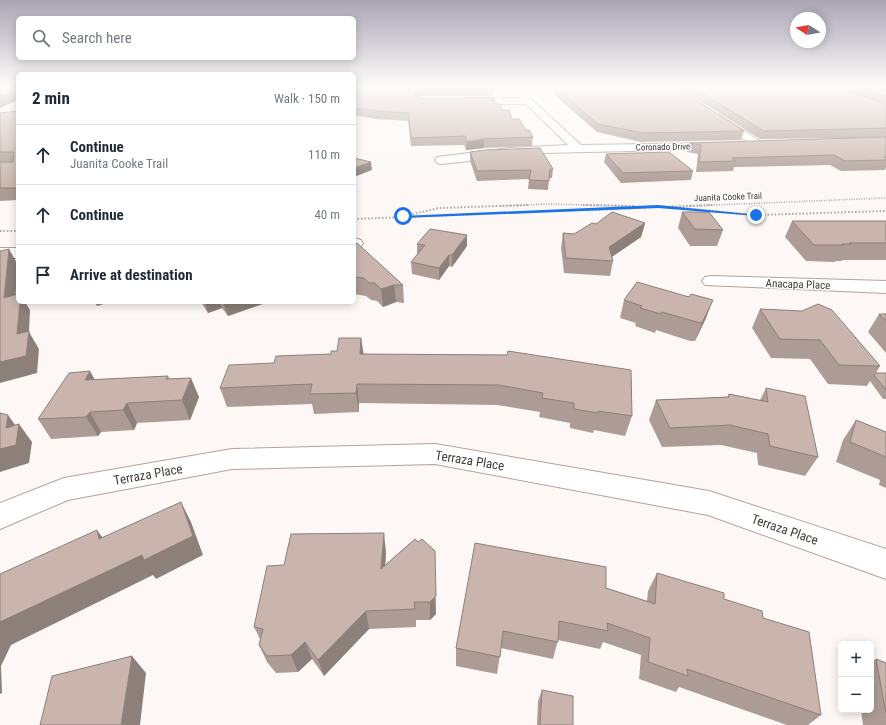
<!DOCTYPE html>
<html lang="en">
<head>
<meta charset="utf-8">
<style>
  :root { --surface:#fff; --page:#f6f6f7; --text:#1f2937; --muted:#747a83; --line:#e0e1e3 }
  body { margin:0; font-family:"Roboto Condensed",sans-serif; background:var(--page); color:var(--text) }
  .controls { position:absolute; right:12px; bottom:12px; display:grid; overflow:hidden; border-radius:6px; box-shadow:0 2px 10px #0003 }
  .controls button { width:36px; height:36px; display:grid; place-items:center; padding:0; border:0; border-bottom:1px solid var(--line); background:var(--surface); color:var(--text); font:20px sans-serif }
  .compass { position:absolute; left:790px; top:12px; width:36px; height:36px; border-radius:50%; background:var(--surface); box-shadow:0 2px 10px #0003; rotate:281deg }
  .stop { position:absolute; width:12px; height:12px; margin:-9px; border:3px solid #1a73e8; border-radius:50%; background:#fff }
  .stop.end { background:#1a73e8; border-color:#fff; box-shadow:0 1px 4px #0008 }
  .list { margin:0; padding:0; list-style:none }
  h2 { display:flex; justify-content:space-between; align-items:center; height:52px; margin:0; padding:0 16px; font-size:17px }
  h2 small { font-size:13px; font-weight:400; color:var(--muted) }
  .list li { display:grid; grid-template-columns:26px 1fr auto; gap:12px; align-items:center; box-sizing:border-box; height:60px; padding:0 16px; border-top:1px solid var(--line) }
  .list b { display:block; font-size:15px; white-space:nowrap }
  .list p { margin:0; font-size:13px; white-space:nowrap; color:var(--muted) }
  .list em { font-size:13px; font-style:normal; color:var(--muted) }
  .icon { flex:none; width:22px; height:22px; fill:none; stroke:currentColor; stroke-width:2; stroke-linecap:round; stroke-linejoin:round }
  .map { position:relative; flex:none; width:886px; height:725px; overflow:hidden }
  .search { position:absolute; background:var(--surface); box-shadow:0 2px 10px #0003; left:16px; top:16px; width:340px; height:44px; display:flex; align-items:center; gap:10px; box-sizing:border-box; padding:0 14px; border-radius:6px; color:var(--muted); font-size:15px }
  .panel { position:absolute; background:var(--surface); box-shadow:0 2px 10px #0003; left:16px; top:72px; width:340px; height:232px; border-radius:6px }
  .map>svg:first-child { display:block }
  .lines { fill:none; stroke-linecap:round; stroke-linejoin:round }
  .minor-casing { stroke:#b6a29a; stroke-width:2 }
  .path-far1 { stroke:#aba5a2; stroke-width:1.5; stroke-dasharray:1 1.5; stroke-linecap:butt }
  .path { stroke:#aba5a2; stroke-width:2; stroke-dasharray:1.5 2; stroke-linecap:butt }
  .minor { fill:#fff; fill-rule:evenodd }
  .wall { fill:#ad9c95 }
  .shaded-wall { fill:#8d7f79 }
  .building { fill:#c9b5ad; stroke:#8d7f79 }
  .route { fill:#1a73e8 }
  .labels { text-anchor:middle; stroke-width:3; stroke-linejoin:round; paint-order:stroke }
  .far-street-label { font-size:9px; fill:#423a37; stroke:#fff }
  .street-label { font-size:11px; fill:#423a37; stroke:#fff }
  .near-street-label { font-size:13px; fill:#423a37; stroke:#fff }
</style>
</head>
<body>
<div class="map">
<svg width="886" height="725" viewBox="0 0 886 725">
  <rect width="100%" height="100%" fill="#fdf8f6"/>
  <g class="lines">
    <g class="minor-casing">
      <path id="minor" d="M 520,86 L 523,87 L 531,99 L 581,145 L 719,143 L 725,146 L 719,149 L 545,153 L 441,164 L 437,163 L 435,160 L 437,157 L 510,148 L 568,145 L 526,104 L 466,104 L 461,101 L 466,98 L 521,98 L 516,89 Z
        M 719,115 L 763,143 L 765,145 L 763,147 L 755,147 L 715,120 L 714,118 Z
        M 354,238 L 361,240 L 363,243 L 361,246 L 354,248 Z
        M 0,248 L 18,248 L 18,258 L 0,258 Z
        M 711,276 L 886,281 L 886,293 L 705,285 L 702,281 L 705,277 Z
        M 435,444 L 709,491 L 886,549 L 886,579 L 708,515 L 435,464 L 232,469 L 68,500 L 0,529 L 0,503 L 64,478 L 232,449 Z"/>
    </g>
    <path class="path-far1" d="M 501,206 L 550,204 L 625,206
      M 689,206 L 886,198"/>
    <path class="path" d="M 583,205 L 634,206
      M 670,207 L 756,215 L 886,211
      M 409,215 L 439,208 L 528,205
      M 354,219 L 714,205
      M 0,231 L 18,231"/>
    <use href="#minor" class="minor"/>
  </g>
  <path class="wall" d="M 549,86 L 886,86 L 886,167 L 885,170 L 841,171 L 830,165 L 734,167 L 733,171 L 696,172 L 698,154 L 687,152 L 689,143 L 852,138 L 760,139 L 679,88 L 678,88 L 744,131 L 741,140 L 641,142 L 597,132 L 560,100 Z
    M 354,87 L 493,89 L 493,96 L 420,96 L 419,97 L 420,98 L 495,103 L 512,119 L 526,130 L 533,137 L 532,146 L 484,148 L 466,150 L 464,145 L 411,146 L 408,121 L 376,119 L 354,115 Z
    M 18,111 L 18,200 L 0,201 L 0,113 Z
    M 470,152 L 553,169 L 552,178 L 549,178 L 548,190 L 528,189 L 529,179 L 477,181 L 470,161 Z
    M 606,154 L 693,171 L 691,180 L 621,183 L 604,162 Z
    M 682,212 L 723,230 L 717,246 L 690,246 L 678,228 Z
    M 792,221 L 886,221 L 886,260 L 842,260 L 842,261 L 836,261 L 835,262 L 806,261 L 785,237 Z
    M 645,223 L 641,237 L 612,257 L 613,261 L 610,276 L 564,273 L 561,248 L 563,233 L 574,234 L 596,224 Z
    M 417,244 L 467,246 L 452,267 L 449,266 L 439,280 L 412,274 L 411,262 L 417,255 Z
    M 354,245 L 403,285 L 404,303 L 396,302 L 383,307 L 377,301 L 371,300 L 366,296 L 354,294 Z
    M 624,300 L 706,318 L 695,341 L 690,341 L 656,330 L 655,333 L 635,326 L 636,323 L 620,318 Z
    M 201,302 L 268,302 L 228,316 L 222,308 L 208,313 Z
    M 760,309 L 880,366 L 876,373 L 886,373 L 886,399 L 883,399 L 870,381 L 867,386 L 828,384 L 810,359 L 771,358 L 752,328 Z
    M 879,314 L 886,314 L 886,353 L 868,332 Z
    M 361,338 L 363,354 L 507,355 L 632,416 L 625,436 L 594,430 L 593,433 L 570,428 L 570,423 L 539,417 L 540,412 L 497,405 L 359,403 L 359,412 L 314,414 L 312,404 L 227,407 L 220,388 L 274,363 L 331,354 Z
    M 168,376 L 170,379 L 199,397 L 190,420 L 137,423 L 134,430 L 101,432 L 98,436 L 51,439 L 38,419 L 95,380 Z
    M 766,388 L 818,457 L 805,476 L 758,465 L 757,453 L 721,445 L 662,447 L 649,420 L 656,400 L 727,397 L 729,394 L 760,400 Z
    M 856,420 L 886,432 L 886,488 L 879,485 L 880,480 L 836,462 L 843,440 Z
    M 415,539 L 436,614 L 430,620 L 416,620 L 416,627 L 369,629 L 324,676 L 312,659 L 298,672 L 276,673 L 267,662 L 259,645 L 260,639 L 254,627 L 284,565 L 386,552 L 385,565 Z
    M 657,573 L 724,599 L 763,618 L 821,715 L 808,725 L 787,725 L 679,687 L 676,692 L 639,679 L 641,655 L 603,642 L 600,649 L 558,640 L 553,659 L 501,648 L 497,674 L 456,666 L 456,648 L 606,588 L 647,601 L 648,591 Z
    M 876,659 L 886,663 L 886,725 L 863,725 L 861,710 L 871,710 L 871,663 Z
    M 542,690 L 573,725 L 537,725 L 538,701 Z"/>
  <path class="shaded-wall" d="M 842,86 L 847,86 L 846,90 L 839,94 Z
    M 18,89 L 18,100 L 0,108 L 0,97 Z
    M 420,89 L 420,96 L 414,102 L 413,94 Z
    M 484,139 L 484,148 L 466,150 L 467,142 Z
    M 371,162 L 372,170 L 354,177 L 354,168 Z
    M 645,223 L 641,237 L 607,260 L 609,247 Z
    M 467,235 L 467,246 L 452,267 L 452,255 Z
    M 9,249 L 18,265 L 14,314 L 4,298 Z
    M 449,255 L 449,266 L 439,280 L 439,268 Z
    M 394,285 L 396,302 L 383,307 L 381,289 Z
    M 713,300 L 706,318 L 695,341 L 702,323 Z
    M 20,302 L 25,302 L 30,310 L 29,332 L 39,349 L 37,373 L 0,383 L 0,362 L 17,334 Z
    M 95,302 L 110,302 L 97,306 Z
    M 205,302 L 220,302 L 222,308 L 208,313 Z
    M 223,302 L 268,302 L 228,316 Z
    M 361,338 L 364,356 L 360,354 Z
    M 90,371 L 101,391 L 85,380 Z
    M 191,378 L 199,397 L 190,420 L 182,400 Z
    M 357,384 L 359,403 L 359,412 L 356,393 Z
    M 127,403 L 137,423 L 134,430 L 123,410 Z
    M 90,412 L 101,432 L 98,436 L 86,417 Z
    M 8,415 L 18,429 L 19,424 L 32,442 L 29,463 L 0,472 L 0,449 L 6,428 Z
    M 181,502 L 191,522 L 203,555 L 156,579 L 153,575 L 11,645 L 1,666 L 2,693 L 0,694 L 0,622 Z
    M 97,530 L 111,549 L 99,539 Z
    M 384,533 L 386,552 L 384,587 L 381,569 Z
    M 435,570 L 436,614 L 430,620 L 430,602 Z
    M 366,611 L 369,629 L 324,676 L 318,660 Z
    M 305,642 L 312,659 L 298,672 L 291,655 Z
    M 132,656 L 146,673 L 140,725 L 121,725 Z"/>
  <path class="building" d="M 0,86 L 18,86 L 18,89 L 0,97 Z
    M 355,86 L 492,86 L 493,89 L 420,89 L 413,94 L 420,98 L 494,98 L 495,103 L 501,105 L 502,110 L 509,110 L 512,119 L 519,119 L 526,130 L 529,130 L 533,137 L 484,139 L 467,142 L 465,136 L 411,138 L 408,113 L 376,111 L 354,108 L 354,87 Z
    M 556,86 L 677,86 L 677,88 L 744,131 L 643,133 L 598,124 L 561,92 Z
    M 690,86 L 842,86 L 845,90 L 886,104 L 886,128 L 764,131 Z
    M 860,86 L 886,86 L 886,96 Z
    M 18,111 L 18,188 L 0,188 L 0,162 L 13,162 L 14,152 L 0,152 L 0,113 Z
    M 886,137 L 886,157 L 884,157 L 886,158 L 886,160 L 845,161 L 834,155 L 732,158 L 736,161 L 699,162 L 701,145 L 689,143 Z
    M 540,148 L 553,169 L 550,169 L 549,181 L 529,180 L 531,170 L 477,171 L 470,152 L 485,150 Z
    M 669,152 L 693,171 L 623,173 L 606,154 Z
    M 354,158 L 371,162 L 354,168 Z
    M 612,212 L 645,223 L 609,247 L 613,261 L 566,258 L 563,233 L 574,234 L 592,223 L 596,224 Z
    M 682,212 L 709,212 L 723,230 L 695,229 Z
    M 792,221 L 886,221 L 886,243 L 849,243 L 851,244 L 842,244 L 844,245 L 814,245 Z
    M 430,229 L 467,235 L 452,255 L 449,255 L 439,268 L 411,262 L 425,245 L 417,244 Z
    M 357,243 L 403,285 L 394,285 L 381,289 L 375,283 L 369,283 L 364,278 L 354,277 L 354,245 Z
    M 9,249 L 4,298 L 18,294 L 18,302 L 20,302 L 17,334 L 29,331 L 26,356 L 0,362 L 0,251 Z
    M 637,282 L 689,297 L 691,294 L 713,300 L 702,323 L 697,322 L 662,312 L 661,314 L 640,308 L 642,306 L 624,300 Z
    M 818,304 L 832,310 L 880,366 L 839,365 L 820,340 L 780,339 L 760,309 L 802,311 Z
    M 879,314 L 886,314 L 886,321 Z
    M 339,338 L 361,338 L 360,354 L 507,355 L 508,351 L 631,370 L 632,416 L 598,411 L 598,413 L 574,409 L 574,403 L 542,398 L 543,393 L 499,385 L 357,384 L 356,393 L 310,394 L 312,384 L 220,388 L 229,365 L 274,363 L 276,356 L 331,354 L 331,351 L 337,351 Z
    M 90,371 L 85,380 L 168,376 L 166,379 L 191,378 L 182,400 L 127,403 L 123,410 L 90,412 L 86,417 L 38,419 L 69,373 Z
    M 876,373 L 886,373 L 886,390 L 874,375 Z
    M 766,388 L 805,396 L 818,457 L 770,446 L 768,434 L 730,425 L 670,428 L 656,400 L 729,397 L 729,394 L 768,402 Z
    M 0,413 L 8,415 L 6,428 L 19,424 L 16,445 L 0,449 Z
    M 856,420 L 886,432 L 886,457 L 850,442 Z
    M 181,502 L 193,536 L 144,560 L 142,555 L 0,622 L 0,574 L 97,530 L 99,539 Z
    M 384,533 L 381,569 L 415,539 L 418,542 L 422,539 L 435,551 L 436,596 L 430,602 L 414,602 L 415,609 L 366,611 L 318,660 L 305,642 L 291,655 L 267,656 L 259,645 L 263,629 L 254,627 L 267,566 L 284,565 L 291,534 Z
    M 475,543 L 606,567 L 606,588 L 655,604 L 657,573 L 724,593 L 724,599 L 762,611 L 763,618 L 809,632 L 821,715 L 687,669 L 688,676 L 648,662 L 650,638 L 607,623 L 608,631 L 559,621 L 558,642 L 503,631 L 500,657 L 456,648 Z
    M 132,656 L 121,725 L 40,725 L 52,676 Z
    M 876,659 L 886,663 L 886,713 Z
    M 542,690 L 573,696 L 573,725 L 540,725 Z"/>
  <linearGradient id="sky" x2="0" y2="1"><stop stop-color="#aba5b4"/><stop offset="0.46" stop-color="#fefcfb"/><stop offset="1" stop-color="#fefcfb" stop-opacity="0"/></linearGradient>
  <rect width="886" height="188" fill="url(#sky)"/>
  <path class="route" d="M 658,205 L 759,215 L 756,216 L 658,208 L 403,218 L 401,216 Z"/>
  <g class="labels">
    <g class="far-street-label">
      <text transform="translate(663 147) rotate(-1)" y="3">Coronado Drive</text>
      <text transform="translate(728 197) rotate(-2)" y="3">Juanita Cooke Trail</text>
    </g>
    <g class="street-label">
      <text transform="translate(798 284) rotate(2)" y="4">Anacapa Place</text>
    </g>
    <g class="near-street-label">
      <text transform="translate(470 460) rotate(9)" y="5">Terraza Place</text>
      <text transform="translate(148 474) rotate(-10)" y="5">Terraza Place</text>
      <text transform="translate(785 529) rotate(19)" y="5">Terraza Place</text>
    </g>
  </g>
</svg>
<div class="controls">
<button>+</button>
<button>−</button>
</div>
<svg class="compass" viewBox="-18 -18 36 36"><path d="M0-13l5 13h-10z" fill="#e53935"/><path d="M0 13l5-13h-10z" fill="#747a83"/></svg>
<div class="stop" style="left:403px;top:216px"></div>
<div class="stop end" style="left:756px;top:215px"></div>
<div class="search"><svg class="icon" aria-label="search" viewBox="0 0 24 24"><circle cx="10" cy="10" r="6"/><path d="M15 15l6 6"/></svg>Search here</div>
<section class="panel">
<h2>2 min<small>Walk · 150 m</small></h2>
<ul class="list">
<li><svg class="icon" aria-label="ahead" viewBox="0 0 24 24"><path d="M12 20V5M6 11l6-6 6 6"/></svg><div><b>Continue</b><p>Juanita Cooke Trail</p></div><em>110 m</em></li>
<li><svg class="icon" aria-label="ahead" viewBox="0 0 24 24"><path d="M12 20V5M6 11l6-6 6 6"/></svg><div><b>Continue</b></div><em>40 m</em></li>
<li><svg class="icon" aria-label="arrive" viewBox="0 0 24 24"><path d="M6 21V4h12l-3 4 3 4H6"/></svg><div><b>Arrive at destination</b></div></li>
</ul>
</section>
</div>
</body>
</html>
